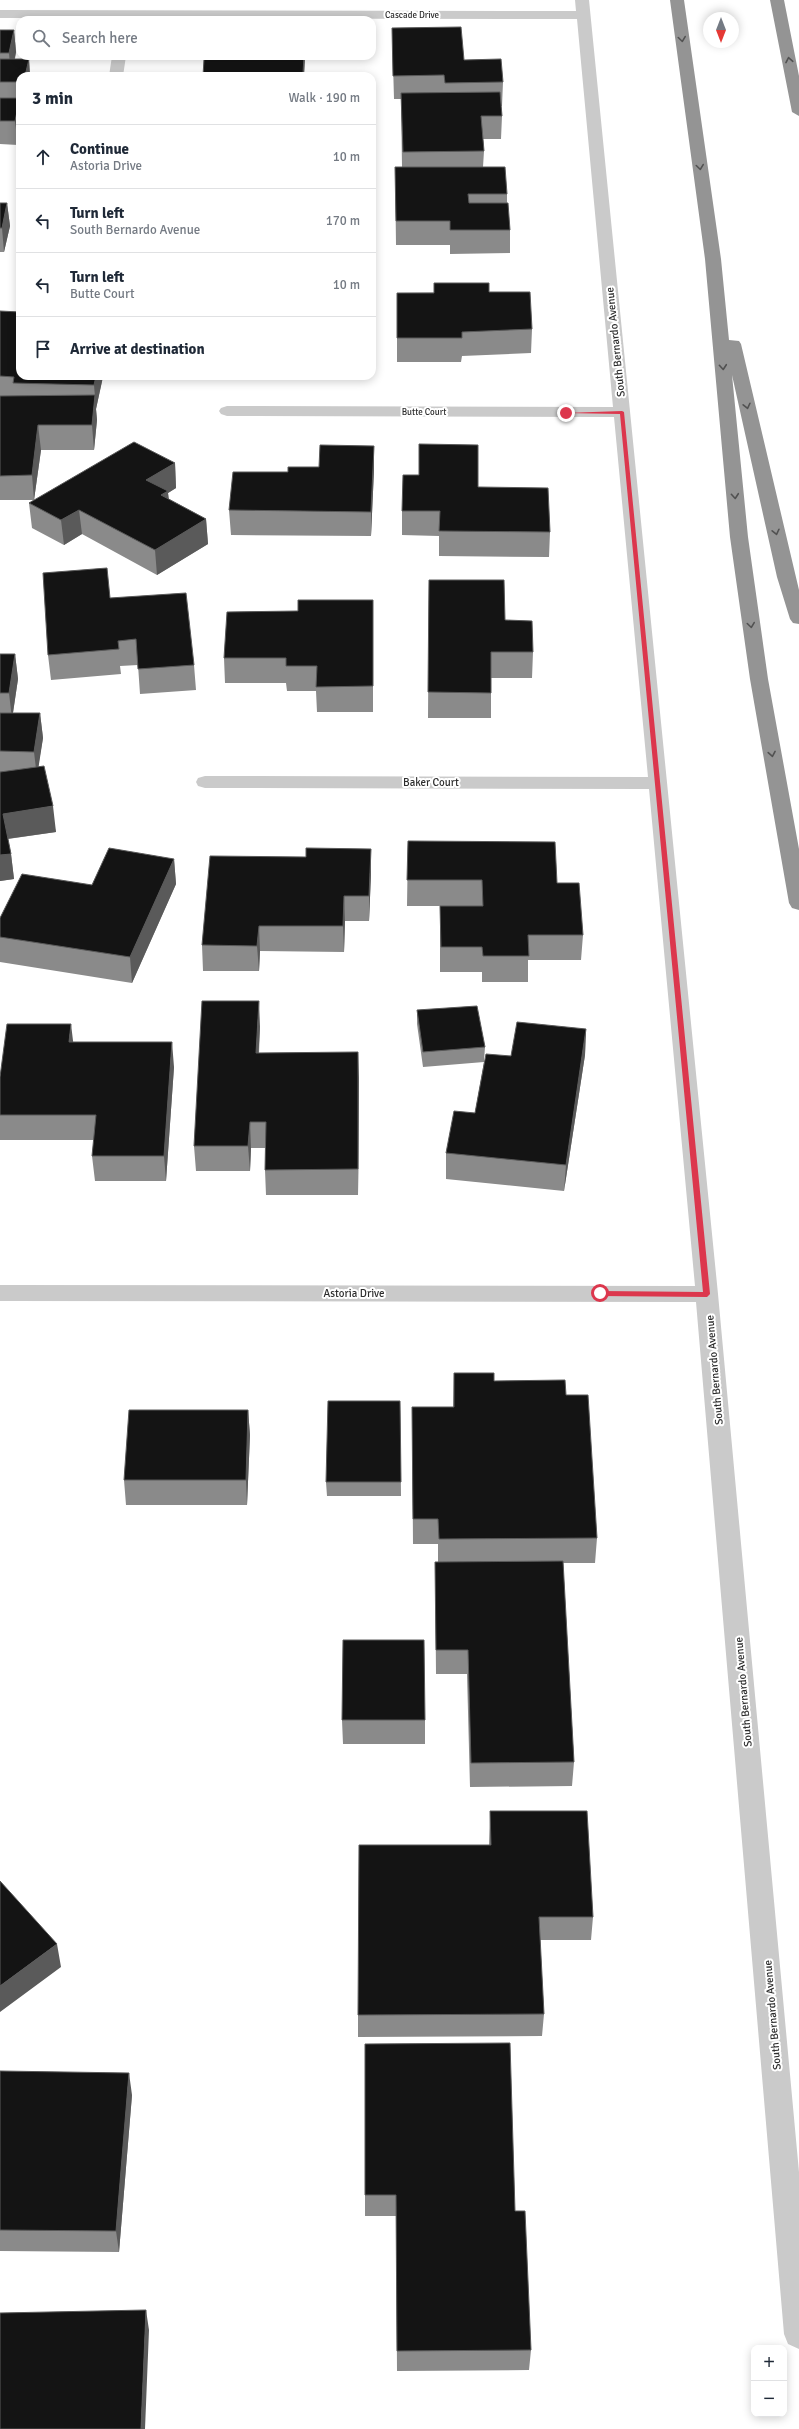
<!DOCTYPE html>
<html lang="en">
<head>
<meta charset="utf-8">
<style>
  :root { --surface:#fff; --page:#f2f2f3; --text:#1f2937; --muted:#747a83; --line:#e0e1e3 }
  body { margin:0; font-family:Signika,sans-serif; background:var(--page); color:var(--text) }
  .controls { position:absolute; right:12px; bottom:12px; display:grid; overflow:hidden; border-radius:8px; box-shadow:0 2px 10px #0003 }
  .controls button { width:36px; height:36px; display:grid; place-items:center; padding:0; border:0; border-bottom:1px solid var(--line); background:var(--surface); color:var(--text); font:20px sans-serif }
  .compass { position:absolute; left:703px; top:12px; width:36px; height:36px; border-radius:50%; background:var(--surface); box-shadow:0 2px 10px #0003; rotate:180deg }
  .stop { position:absolute; width:12px; height:12px; margin:-9px; border:3px solid #dc374d; border-radius:50%; background:#fff }
  .stop.end { background:#dc374d; border-color:#fff; box-shadow:0 1px 4px #0008 }
  .list { margin:0; padding:0; list-style:none }
  h2 { display:flex; justify-content:space-between; align-items:center; height:52px; margin:0; padding:0 16px; font-size:17px }
  h2 small { font-size:13px; font-weight:400; color:var(--muted) }
  .list li { display:grid; grid-template-columns:26px 1fr auto; gap:12px; align-items:center; box-sizing:border-box; height:64px; padding:0 16px; border-top:1px solid var(--line) }
  .list b { display:block; font-size:15px; white-space:nowrap }
  .list p { margin:0; font-size:13px; white-space:nowrap; color:var(--muted) }
  .list em { font-size:13px; font-style:normal; color:var(--muted) }
  .icon { flex:none; width:22px; height:22px; fill:none; stroke:currentColor; stroke-width:2; stroke-linecap:round; stroke-linejoin:round }
  .map { position:relative; flex:none; width:799px; height:2429px; overflow:hidden }
  .search { position:absolute; background:var(--surface); box-shadow:0 2px 10px #0003; left:16px; top:16px; width:360px; height:44px; display:flex; align-items:center; gap:10px; box-sizing:border-box; padding:0 14px; border-radius:12px; color:var(--muted); font-size:15px }
  .panel { position:absolute; background:var(--surface); box-shadow:0 2px 10px #0003; left:16px; top:72px; width:360px; height:308px; border-radius:12px }
  .map>svg:first-child { display:block }
  .lines { fill:none; stroke-linecap:round; stroke-linejoin:round }
  .minor { fill:#cacaca; fill-rule:evenodd }
  .highway { fill:#949494; fill-rule:evenodd }
  .wall { fill:#8a8a8a }
  .shaded-wall { fill:#5a5a5a }
  .building { fill:#141414; stroke:#5a5a5a }
  .oneway { stroke:#515151 }
  .route { fill:#dc374d }
  .labels { text-anchor:middle; stroke-width:4; stroke-linejoin:round; paint-order:stroke }
  .far-street-label { font-size:9px; fill:#2d2d2d; stroke:#fff }
  .street-label { font-size:11px; fill:#2d2d2d; stroke:#fff }
</style>
</head>
<body>
<div class="map">
<svg width="799" height="2429" viewBox="0 0 799 2429">
  <rect width="100%" height="100%" fill="#fff"/>
  <g class="lines">
    <path class="minor" d="M 575,0 L 589,0 L 718,1294 L 799,2172 L 799,2349 L 788,2344 L 784,2334 L 696,1302 L 0,1301 L 0,1285 L 695,1286 L 649,789 L 205,788 L 198,786 L 196,782 L 198,778 L 205,776 L 648,777 L 614,417 L 227,416 L 221,414 L 219,411 L 221,408 L 227,406 L 613,407 L 577,19 L 0,18 L 0,10 L 576,11 Z
      M 112,56 L 126,56 L 123,76 L 109,76 Z"/>
    <path class="highway" d="M 670,0 L 684,0 L 721,259 L 729,340 L 739,341 L 741,344 L 799,590 L 799,624 L 793,623 L 790,619 L 777,577 L 732,375 L 748,537 L 768,679 L 799,849 L 799,910 L 792,908 L 789,903 L 750,679 L 730,537 L 705,259 Z
      M 770,0 L 784,0 L 799,76 L 799,116 L 792,112 Z"/>
  </g>
  <path class="wall" d="M 392,28 L 464,60 L 503,82 L 502,106 L 501,106 L 502,116 L 501,139 L 483,139 L 484,151 L 483,167 L 507,194 L 507,203 L 510,230 L 510,253 L 450,254 L 450,245 L 396,245 L 395,167 L 402,167 L 401,99 L 394,99 Z
    M 0,30 L 14,30 L 16,52 L 15,59 L 29,59 L 30,76 L 20,76 L 20,133 L 18,145 L 0,144 Z
    M 207,56 L 305,56 L 304,76 L 203,76 L 208,59 Z
    M 0,203 L 7,203 L 10,226 L 4,252 L 0,252 Z
    M 372,262 L 374,286 L 373,339 L 372,339 Z
    M 489,292 L 532,329 L 531,353 L 462,356 L 461,362 L 397,362 L 397,293 Z
    M 0,311 L 20,376 L 103,376 L 96,409 L 97,420 L 94,450 L 41,450 L 34,500 L 175,463 L 176,488 L 168,493 L 169,499 L 206,519 L 208,544 L 157,575 L 82,534 L 64,545 L 32,528 L 29,503 L 34,500 L 0,500 Z
    M 374,446 L 374,470 L 371,536 L 231,535 L 229,510 L 288,472 L 319,467 Z
    M 478,487 L 550,532 L 549,557 L 439,556 L 439,536 L 402,535 L 402,511 Z
    M 429,580 L 505,620 L 533,652 L 532,678 L 491,678 L 491,718 L 428,718 Z
    M 110,598 L 194,665 L 196,690 L 140,694 L 138,665 L 120,666 L 121,674 L 51,680 L 48,655 Z
    M 298,611 L 373,626 L 373,712 L 317,712 L 316,691 L 287,691 L 286,683 L 225,683 L 224,658 Z
    M 0,654 L 15,654 L 18,679 L 13,713 L 40,713 L 43,738 L 38,767 L 56,832 L 8,839 L 11,854 L 14,879 L 0,881 Z
    M 408,841 L 557,883 L 583,935 L 581,960 L 528,960 L 528,982 L 482,982 L 482,972 L 440,972 L 440,906 L 481,906 L 407,906 Z
    M 174,859 L 176,884 L 132,983 L 0,962 L 0,918 L 92,885 Z
    M 371,874 L 369,921 L 345,921 L 344,952 L 260,951 L 259,971 L 203,971 L 202,945 Z
    M 417,1010 L 485,1047 L 484,1061 L 511,1056 L 586,1029 L 585,1055 L 564,1191 L 446,1179 L 446,1153 L 475,1113 L 484,1062 L 423,1067 L 417,1024 Z
    M 260,1027 L 259,1053 L 359,1078 L 358,1195 L 266,1195 L 265,1170 L 265,1148 L 251,1148 L 250,1171 L 196,1171 L 194,1146 Z
    M 174,1067 L 166,1181 L 95,1181 L 92,1156 L 94,1140 L 0,1140 L 0,1077 Z
    M 454,1373 L 494,1381 L 566,1395 L 597,1538 L 595,1563 L 563,1563 L 574,1762 L 572,1786 L 470,1787 L 467,1674 L 436,1674 L 435,1562 L 438,1562 L 438,1544 L 413,1544 L 412,1407 L 453,1407 Z
    M 400,1401 L 401,1496 L 327,1496 L 326,1482 Z
    M 248,1410 L 250,1435 L 247,1505 L 126,1505 L 124,1480 Z
    M 342,1720 L 425,1720 L 425,1744 L 343,1744 Z
    M 490,1811 L 593,1917 L 591,1940 L 540,1940 L 544,2014 L 542,2036 L 358,2037 L 358,2015 L 489,1845 Z
    M 365,2044 L 515,2211 L 531,2350 L 529,2370 L 397,2371 L 396,2216 L 365,2216 Z
    M 0,2071 L 132,2095 L 119,2252 L 0,2251 Z"/>
  <path class="shaded-wall" d="M 14,30 L 16,52 L 11,76 L 9,53 Z
    M 304,56 L 305,56 L 304,76 L 303,76 Z
    M 29,59 L 30,76 L 25,76 Z
    M 20,99 L 20,133 L 18,145 L 15,121 Z
    M 7,203 L 10,226 L 4,252 L 2,228 Z
    M 373,262 L 374,286 L 373,339 Z
    M 96,376 L 103,376 L 103,377 L 96,409 L 97,420 L 94,450 L 92,425 L 95,397 L 94,385 Z
    M 38,425 L 41,450 L 34,500 L 32,475 Z
    M 374,446 L 374,470 L 371,536 L 371,512 Z
    M 175,463 L 176,488 L 168,493 L 170,516 L 146,480 Z
    M 79,510 L 82,534 L 64,545 L 61,520 Z
    M 206,519 L 208,544 L 157,575 L 155,550 Z
    M 15,654 L 18,679 L 12,719 L 9,693 Z
    M 40,713 L 43,738 L 37,777 L 34,752 Z
    M 53,806 L 56,832 L 6,839 L 3,814 Z
    M 371,849 L 371,874 L 369,921 L 369,896 Z
    M 11,854 L 14,879 L 0,881 L 0,855 Z
    M 174,859 L 176,884 L 132,983 L 130,957 Z
    M 344,896 L 345,921 L 344,952 L 343,926 Z
    M 259,926 L 260,951 L 259,971 L 257,946 Z
    M 259,1001 L 260,1027 L 257,1078 L 256,1053 Z
    M 71,1024 L 74,1049 L 69,1042 Z
    M 586,1029 L 585,1055 L 564,1191 L 566,1165 Z
    M 172,1042 L 174,1067 L 166,1181 L 164,1156 Z
    M 358,1052 L 359,1078 L 358,1195 Z
    M 250,1122 L 251,1148 L 250,1171 L 248,1146 Z
    M 248,1410 L 250,1435 L 247,1505 L 246,1480 Z
    M 57,1944 L 61,1967 L 0,2012 L 0,1986 Z
    M 129,2073 L 132,2095 L 119,2252 L 116,2231 Z
    M 146,2310 L 149,2330 L 145,2429 L 141,2429 Z"/>
  <path class="building" d="M 461,27 L 464,60 L 501,59 L 503,82 L 445,83 L 444,75 L 393,76 L 392,28 Z
    M 0,30 L 14,30 L 9,53 L 0,53 Z
    M 236,56 L 304,56 L 303,73 L 252,73 L 251,76 L 203,76 L 204,59 L 236,59 Z
    M 0,59 L 29,59 L 25,76 L 20,76 L 20,82 L 0,82 Z
    M 500,92 L 502,116 L 481,116 L 484,151 L 403,152 L 401,93 Z
    M 0,98 L 20,98 L 15,121 L 0,121 Z
    M 395,167 L 505,167 L 507,194 L 468,194 L 469,203 L 508,203 L 510,230 L 450,230 L 450,221 L 396,221 Z
    M 0,203 L 7,203 L 2,228 L 0,228 Z
    M 372,262 L 373,262 L 373,315 L 372,315 Z
    M 434,283 L 489,283 L 489,292 L 530,292 L 532,329 L 462,332 L 462,338 L 397,338 L 397,293 L 434,293 Z
    M 0,311 L 20,312 L 20,376 L 96,376 L 94,385 L 13,383 L 14,377 L 0,376 Z
    M 95,395 L 92,425 L 38,425 L 32,475 L 0,476 L 0,396 Z
    M 134,442 L 175,463 L 146,480 L 168,491 L 161,495 L 206,519 L 155,550 L 79,510 L 61,520 L 29,503 Z
    M 419,444 L 478,445 L 478,487 L 548,488 L 550,532 L 439,531 L 440,511 L 402,511 L 403,475 L 419,475 Z
    M 320,445 L 374,446 L 371,512 L 229,510 L 233,472 L 288,472 L 288,467 L 319,467 Z
    M 107,568 L 110,598 L 186,593 L 194,665 L 138,669 L 136,639 L 118,641 L 119,649 L 48,655 L 43,573 Z
    M 429,580 L 504,580 L 505,620 L 532,621 L 533,652 L 491,652 L 491,693 L 428,692 Z
    M 298,600 L 373,600 L 373,686 L 316,687 L 317,666 L 286,666 L 286,658 L 224,658 L 227,612 L 298,611 Z
    M 0,654 L 15,654 L 9,693 L 0,693 Z
    M 0,713 L 40,713 L 34,752 L 0,751 Z
    M 44,766 L 53,806 L 3,814 L 11,854 L 0,855 L 0,772 Z
    M 408,841 L 555,842 L 557,883 L 579,883 L 583,935 L 528,935 L 529,956 L 483,956 L 482,947 L 441,947 L 440,906 L 483,906 L 482,880 L 407,880 Z
    M 109,848 L 174,859 L 130,957 L 0,937 L 0,918 L 22,874 L 92,885 Z
    M 306,848 L 371,849 L 369,896 L 344,896 L 343,926 L 259,926 L 257,946 L 202,945 L 210,856 L 306,857 Z
    M 202,1001 L 259,1001 L 256,1053 L 358,1052 L 358,1169 L 265,1170 L 266,1122 L 250,1122 L 248,1146 L 194,1146 Z
    M 477,1006 L 485,1047 L 423,1052 L 417,1010 Z
    M 517,1022 L 586,1029 L 566,1165 L 446,1153 L 454,1111 L 475,1113 L 486,1054 L 511,1056 Z
    M 7,1024 L 71,1024 L 69,1042 L 172,1042 L 164,1156 L 92,1156 L 96,1115 L 0,1115 L 0,1077 Z
    M 454,1373 L 494,1373 L 494,1381 L 565,1380 L 566,1395 L 588,1395 L 597,1538 L 439,1539 L 438,1519 L 413,1519 L 412,1407 L 454,1407 Z
    M 328,1401 L 400,1401 L 401,1482 L 326,1482 Z
    M 129,1410 L 248,1410 L 246,1480 L 124,1480 Z
    M 563,1561 L 574,1762 L 471,1763 L 468,1650 L 436,1650 L 435,1562 Z
    M 343,1640 L 424,1640 L 425,1720 L 342,1720 Z
    M 490,1811 L 587,1811 L 593,1917 L 539,1917 L 544,2014 L 358,2015 L 359,1845 L 491,1845 Z
    M 0,1881 L 57,1944 L 0,1986 Z
    M 510,2043 L 515,2211 L 525,2211 L 531,2350 L 397,2351 L 396,2195 L 365,2195 L 365,2044 Z
    M 0,2071 L 129,2073 L 116,2231 L 0,2230 Z
    M 146,2310 L 141,2429 L 0,2429 L 0,2313 Z"/>
  <defs><path id="oneway-chevron" d="M-2-3.5L2.5 0L-2 3.5" fill="none" stroke-width="1.6" stroke-linecap="round" stroke-linejoin="round"/></defs>
  <g class="oneway">
    <use href="#oneway-chevron" transform="translate(682 39) rotate(82)"/>
    <use href="#oneway-chevron" transform="translate(789 60) rotate(-101)"/>
    <use href="#oneway-chevron" transform="translate(700 167) rotate(82)"/>
    <use href="#oneway-chevron" transform="translate(723 367) rotate(85)"/>
    <use href="#oneway-chevron" transform="translate(747 406) rotate(77)"/>
    <use href="#oneway-chevron" transform="translate(735 496) rotate(85)"/>
    <use href="#oneway-chevron" transform="translate(776 532) rotate(77)"/>
    <use href="#oneway-chevron" transform="translate(751 625) rotate(82)"/>
    <use href="#oneway-chevron" transform="translate(772 754) rotate(80)"/>
  </g>
  <path class="route" d="M 622,411 L 624,412 L 710,1294 L 707,1297 L 600,1296 L 597,1293 L 600,1291 L 703,1292 L 620,414 L 564,413 Z"/>
  <g class="labels">
    <g class="far-street-label">
      <text x="412" y="18">Cascade Drive</text>
      <text x="424" y="415">Butte Court</text>
    </g>
    <g class="street-label">
      <text transform="translate(615 342) rotate(-96)" y="4">South Bernardo Avenue</text>
      <text x="431" y="786">Baker Court</text>
      <text x="354" y="1297">Astoria Drive</text>
      <text transform="translate(714 1370) rotate(-95)" y="4">South Bernardo Avenue</text>
      <text transform="translate(743 1692) rotate(-95)" y="4">South Bernardo Avenue</text>
      <text transform="translate(772 2015) rotate(-95)" y="4">South Bernardo Avenue</text>
    </g>
  </g>
</svg>
<div class="controls">
<button>+</button>
<button>−</button>
</div>
<svg class="compass" viewBox="-18 -18 36 36"><path d="M0-13l5 13h-10z" fill="#e53935"/><path d="M0 13l5-13h-10z" fill="#747a83"/></svg>
<div class="stop" style="left:600px;top:1293px"></div>
<div class="stop end" style="left:566px;top:413px"></div>
<div class="search"><svg class="icon" aria-label="search" viewBox="0 0 24 24"><circle cx="10" cy="10" r="6"/><path d="M15 15l6 6"/></svg>Search here</div>
<section class="panel">
<h2>3 min<small>Walk · 190 m</small></h2>
<ul class="list">
<li><svg class="icon" aria-label="ahead" viewBox="0 0 24 24"><path d="M12 20V5M6 11l6-6 6 6"/></svg><div><b>Continue</b><p>Astoria Drive</p></div><em>10 m</em></li>
<li><svg class="icon" aria-label="left" viewBox="0 0 24 24"><path d="M17 20v-9H6M10 6l-5 5 5 5"/></svg><div><b>Turn left</b><p>South Bernardo Avenue</p></div><em>170 m</em></li>
<li><svg class="icon" aria-label="left" viewBox="0 0 24 24"><path d="M17 20v-9H6M10 6l-5 5 5 5"/></svg><div><b>Turn left</b><p>Butte Court</p></div><em>10 m</em></li>
<li><svg class="icon" aria-label="arrive" viewBox="0 0 24 24"><path d="M6 21V4h12l-3 4 3 4H6"/></svg><div><b>Arrive at destination</b></div></li>
</ul>
</section>
</div>
</body>
</html>
